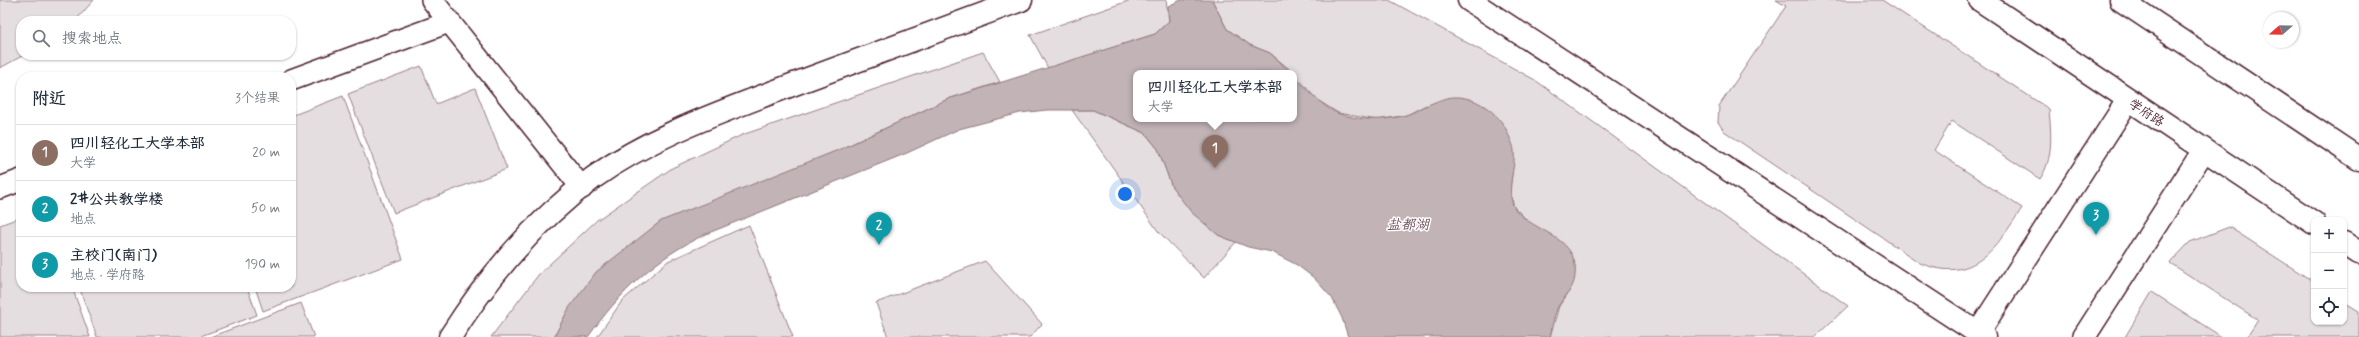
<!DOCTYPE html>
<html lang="zh">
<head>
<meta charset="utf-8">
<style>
  :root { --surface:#fff; --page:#f6f6f7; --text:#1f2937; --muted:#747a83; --line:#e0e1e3; --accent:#4a1f2b }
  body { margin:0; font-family:Mynerve,"LXGW WenKai TC",sans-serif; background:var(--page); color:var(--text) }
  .controls { position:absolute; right:12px; bottom:12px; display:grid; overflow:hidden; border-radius:8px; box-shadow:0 1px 3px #0004 }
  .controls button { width:36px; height:36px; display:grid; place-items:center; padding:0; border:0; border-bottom:1px solid var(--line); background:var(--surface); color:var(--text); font:20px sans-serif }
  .compass { position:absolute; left:2263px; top:12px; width:36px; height:36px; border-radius:50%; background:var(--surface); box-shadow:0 1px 3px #0004; rotate:250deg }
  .you { position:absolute; left:1125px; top:194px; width:14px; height:14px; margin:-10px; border:3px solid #fff; border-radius:50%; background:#1a73e8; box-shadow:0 0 0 6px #1a73e833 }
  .badge { display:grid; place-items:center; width:26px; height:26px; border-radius:50%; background:var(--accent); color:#fff; font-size:13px; font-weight:700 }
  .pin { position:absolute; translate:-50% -33px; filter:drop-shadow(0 1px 2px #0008) }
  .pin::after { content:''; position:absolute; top:21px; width:14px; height:12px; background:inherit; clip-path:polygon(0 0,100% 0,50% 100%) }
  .popup { position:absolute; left:1133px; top:70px; width:164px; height:52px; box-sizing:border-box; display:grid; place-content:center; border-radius:8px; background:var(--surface); filter:drop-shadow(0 1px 3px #0005); font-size:13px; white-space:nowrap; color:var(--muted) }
  .popup b { font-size:15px; color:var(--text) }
  .popup::after { content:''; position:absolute; left:50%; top:100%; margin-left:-8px; border:8px solid transparent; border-top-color:var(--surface) }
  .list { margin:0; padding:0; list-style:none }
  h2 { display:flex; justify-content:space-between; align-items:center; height:52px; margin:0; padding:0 16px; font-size:17px }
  h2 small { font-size:13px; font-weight:400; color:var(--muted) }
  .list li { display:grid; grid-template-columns:26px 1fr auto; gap:12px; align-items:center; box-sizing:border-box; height:56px; padding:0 16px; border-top:1px solid var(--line) }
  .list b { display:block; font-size:15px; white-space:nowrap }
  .list p { margin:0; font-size:13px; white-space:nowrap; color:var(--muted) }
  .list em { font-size:13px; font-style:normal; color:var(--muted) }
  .icon { flex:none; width:22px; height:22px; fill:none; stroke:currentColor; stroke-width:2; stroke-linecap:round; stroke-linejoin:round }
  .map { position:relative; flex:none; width:2359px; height:337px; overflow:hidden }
  .search { position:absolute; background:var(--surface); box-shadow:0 1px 3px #0004; left:16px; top:16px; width:280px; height:44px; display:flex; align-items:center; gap:10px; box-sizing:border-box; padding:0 14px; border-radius:16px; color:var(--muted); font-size:15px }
  .panel { position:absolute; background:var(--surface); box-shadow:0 1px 3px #0004; left:16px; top:72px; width:280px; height:220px; border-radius:16px }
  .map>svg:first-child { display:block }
  .green { fill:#e5dee0; stroke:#987e86 }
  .water { fill:#c1b3b6; stroke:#91787e }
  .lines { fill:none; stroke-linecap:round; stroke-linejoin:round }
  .service-casing { stroke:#4a1f2b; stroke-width:24 }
  .minor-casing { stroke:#4a1f2b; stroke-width:25 }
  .secondary-casing { stroke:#4a1f2b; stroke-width:25 }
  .service { stroke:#fff; stroke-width:21 }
  .minor { stroke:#fff; stroke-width:22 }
  .secondary { stroke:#fff; stroke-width:22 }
  .labels { text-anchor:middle; stroke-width:3; stroke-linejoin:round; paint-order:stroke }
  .street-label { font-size:13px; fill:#4a1f2b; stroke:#fff }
  .water-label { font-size:14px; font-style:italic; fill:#74535c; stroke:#fff }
</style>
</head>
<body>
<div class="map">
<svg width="2359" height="337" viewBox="0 0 2359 337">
  <rect width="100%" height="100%" fill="#fff"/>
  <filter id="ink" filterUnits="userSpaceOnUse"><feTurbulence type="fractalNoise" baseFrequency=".025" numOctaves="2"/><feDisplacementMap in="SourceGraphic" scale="8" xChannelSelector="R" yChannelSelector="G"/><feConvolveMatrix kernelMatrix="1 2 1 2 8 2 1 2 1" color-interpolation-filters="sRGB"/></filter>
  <g filter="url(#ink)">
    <path class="green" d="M 0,0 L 94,0 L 75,21 L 21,21 L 21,55 L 24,55 L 0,68 Z
      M 1131,0 L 1166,0 L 1169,21 L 1155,34 L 1048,68 L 1030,35 Z
      M 1212,0 L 1389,0 L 1535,80 L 1848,306 L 1815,337 L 1550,337 L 1559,306 L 1570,291 L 1525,218 L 1514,207 L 1510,191 L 1512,173 L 1426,105 L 1407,115 L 1377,120 L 1338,113 L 1316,99 L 1294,73 L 1270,53 L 1250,45 L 1227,29 Z
      M 1776,0 L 1882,0 L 2049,109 C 2051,133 2054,158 2040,179 L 1952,121 L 1934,150 L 2022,208 C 1996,248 1974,285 1920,263 L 1724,131 L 1718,122 L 1719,106 L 1786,6 Z
      M 983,52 L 1000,82 L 948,99 L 843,148 L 566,314 L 554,337 L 491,337 L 539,274 L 597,220 L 672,168 L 742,135 Z
      M 421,66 L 436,104 L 475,88 L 507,169 L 394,213 L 348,94 Z
      M 343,96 L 403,259 L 263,311 L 255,287 L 291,287 L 291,116 Z
      M 1072,110 L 1093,110 L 1145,133 L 1158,149 L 1172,187 L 1218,235 L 1236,242 L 1204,278 L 1158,231 Z
      M 21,217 L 21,287 L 72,287 L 90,337 L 0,337 L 0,225 Z
      M 749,225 L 793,337 L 597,337 L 622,301 L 668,261 Z
      M 2229,227 L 2314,282 L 2314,322 L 2344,322 L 2344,302 L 2359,311 L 2359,337 L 2247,337 L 2258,320 L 2170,263 L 2190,242 Z
      M 985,261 L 1042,324 L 1030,337 L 888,337 L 876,303 Z
      M 79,287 L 247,287 L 257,315 L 198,337 L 97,337 Z
      M 2152,292 L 2222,337 L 2125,337 Z
      M 301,303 L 314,337 L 210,337 Z"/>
    <path class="water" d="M 1181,0 L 1212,0 L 1227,29 L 1250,45 L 1270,53 L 1292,73 L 1136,73 L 1136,119 L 1294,119 L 1294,76 C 1307,89 1320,105 1337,113 C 1357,121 1386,121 1406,115 C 1414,113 1420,107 1428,105 C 1435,102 1446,97 1454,97 C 1475,96 1498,112 1507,131 C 1509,137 1514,145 1514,151 C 1516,170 1506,186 1513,205 C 1524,231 1581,233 1575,276 C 1574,288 1565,296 1559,305 C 1554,314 1552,327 1550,337 L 1348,337 L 1342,318 L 1332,298 L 1314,278 L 1297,265 L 1272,252 L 1248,247 L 1218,235 L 1191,212 L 1172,187 L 1158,149 L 1145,133 L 1093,110 L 1047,110 L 1020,113 L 959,129 L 907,153 L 706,234 C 655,258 621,291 588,337 L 554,337 L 569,308 L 596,272 L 661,221 L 843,148 L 948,99 L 1155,34 L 1169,21 L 1168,6 Z"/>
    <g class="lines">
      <g class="service-casing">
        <path id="service" d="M 432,0 L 582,188
          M 291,80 L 449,22
          M 0,188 L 21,180"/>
      </g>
      <g class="minor-casing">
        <path id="minor" d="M 1469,0 L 1984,337
          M 1978,333 L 2128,100
          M 450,337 C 488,277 535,221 593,178 C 654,134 727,110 797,83 C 871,56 946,28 1021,0
          M 2084,337 L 2204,150"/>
      </g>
      <g class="secondary-casing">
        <path id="secondary" d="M 1980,0 L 2314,223
          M 2121,0 L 2359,159
          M 2344,243 L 2359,253"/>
      </g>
      <use href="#service" class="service"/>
      <use href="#minor" class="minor"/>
      <use href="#secondary" class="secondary"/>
    </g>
  </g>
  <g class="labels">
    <g class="street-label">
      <text transform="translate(2147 112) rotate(33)" y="5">学府路</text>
    </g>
    <g class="water-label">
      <text x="1408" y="229">盐都湖</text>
    </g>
  </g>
</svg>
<div class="controls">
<button>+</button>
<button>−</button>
<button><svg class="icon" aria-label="locate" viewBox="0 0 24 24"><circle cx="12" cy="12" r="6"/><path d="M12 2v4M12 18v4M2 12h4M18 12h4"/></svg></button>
</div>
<svg class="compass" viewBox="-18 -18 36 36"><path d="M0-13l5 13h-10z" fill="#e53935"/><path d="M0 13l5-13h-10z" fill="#747a83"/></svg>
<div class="you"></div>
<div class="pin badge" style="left:1215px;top:168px;background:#8d6e63">1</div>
<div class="popup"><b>四川轻化工大学本部</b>大学</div>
<div class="pin badge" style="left:879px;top:245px;background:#0f9aa8">2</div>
<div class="pin badge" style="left:2096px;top:235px;background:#0f9aa8">3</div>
<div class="search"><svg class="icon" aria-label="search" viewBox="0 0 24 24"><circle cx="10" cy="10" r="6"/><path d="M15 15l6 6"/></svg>搜索地点</div>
<section class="panel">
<h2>附近<small>3个结果</small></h2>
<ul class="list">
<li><span class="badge" style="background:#8d6e63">1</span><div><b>四川轻化工大学本部</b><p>大学</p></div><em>20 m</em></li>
<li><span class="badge" style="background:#0f9aa8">2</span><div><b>2#公共教学楼</b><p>地点</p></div><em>50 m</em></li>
<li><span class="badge" style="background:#0f9aa8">3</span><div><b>主校门(南门)</b><p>地点 · 学府路</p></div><em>190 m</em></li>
</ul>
</section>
</div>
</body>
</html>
